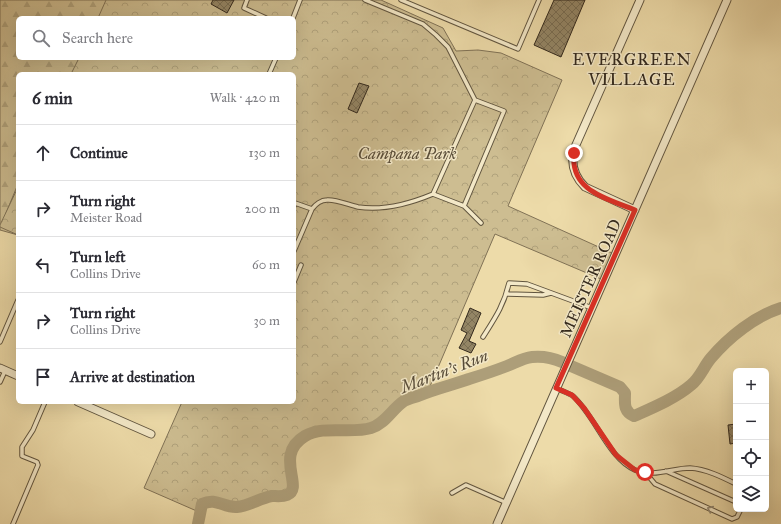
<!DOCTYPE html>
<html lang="en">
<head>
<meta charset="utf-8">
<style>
  :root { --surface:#fff; --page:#f7f7f7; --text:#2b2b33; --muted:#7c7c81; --line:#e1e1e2 }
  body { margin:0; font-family:"IM FELL Great Primer",serif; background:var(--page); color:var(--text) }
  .controls { position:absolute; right:12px; bottom:12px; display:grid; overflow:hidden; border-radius:6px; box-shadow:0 4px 16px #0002 }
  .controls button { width:36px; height:36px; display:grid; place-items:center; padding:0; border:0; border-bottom:1px solid var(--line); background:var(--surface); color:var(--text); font:20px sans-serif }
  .stop { position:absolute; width:12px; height:12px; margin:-9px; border:3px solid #d93025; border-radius:50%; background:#fff }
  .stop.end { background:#d93025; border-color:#fff; box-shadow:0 1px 4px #0008 }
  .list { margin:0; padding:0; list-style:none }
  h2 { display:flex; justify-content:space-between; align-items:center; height:52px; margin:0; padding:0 16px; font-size:17px }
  h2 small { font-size:13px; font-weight:400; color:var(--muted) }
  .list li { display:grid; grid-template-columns:26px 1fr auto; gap:12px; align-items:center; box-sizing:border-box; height:56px; padding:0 16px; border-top:1px solid var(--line) }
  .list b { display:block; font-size:15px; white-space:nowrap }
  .list p { margin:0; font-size:13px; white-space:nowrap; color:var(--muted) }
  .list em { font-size:13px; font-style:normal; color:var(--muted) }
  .icon { flex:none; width:22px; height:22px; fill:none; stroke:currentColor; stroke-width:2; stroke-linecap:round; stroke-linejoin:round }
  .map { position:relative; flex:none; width:781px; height:524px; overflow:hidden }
  .search { position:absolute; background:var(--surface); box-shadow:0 4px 16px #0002; left:16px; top:16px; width:280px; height:44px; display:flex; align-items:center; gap:10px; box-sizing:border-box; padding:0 14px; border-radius:6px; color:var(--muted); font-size:15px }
  .panel { position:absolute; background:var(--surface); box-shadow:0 4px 16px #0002; left:16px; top:72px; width:280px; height:332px; border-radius:6px }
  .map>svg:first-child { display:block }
  .forest { fill:url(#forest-firs); stroke:#807256 }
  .park { fill:url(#park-crowns); stroke:#807256 }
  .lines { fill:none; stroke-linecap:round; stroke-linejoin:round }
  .river { stroke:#ad9e79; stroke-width:12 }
  .building { fill:url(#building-cross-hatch); stroke:#32281c }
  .lane-casing { stroke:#61553f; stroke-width:5.5 }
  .street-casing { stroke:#61553f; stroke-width:9 }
  .lane { stroke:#f3e8c7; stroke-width:3.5 }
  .street { stroke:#f3e8c7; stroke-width:7 }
  .oneway { stroke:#928872 }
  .route { stroke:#d93025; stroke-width:5 }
  .labels { text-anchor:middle; stroke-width:3; stroke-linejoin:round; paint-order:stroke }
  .park-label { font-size:16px; font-style:italic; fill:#594d39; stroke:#f3e8c7 }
  .street-label { font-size:16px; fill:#32281c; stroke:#f3e8c7 }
  .neighbourhood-label { font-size:17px; letter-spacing:1px; fill:#32281c; stroke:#f3e8c7 }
  .water-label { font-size:17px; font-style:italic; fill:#574b38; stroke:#f3e8c7 }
</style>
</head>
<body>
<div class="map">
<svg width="781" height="524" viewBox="0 0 781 524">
  <defs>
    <pattern id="forest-firs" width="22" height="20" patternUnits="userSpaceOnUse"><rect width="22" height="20" fill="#cdbd91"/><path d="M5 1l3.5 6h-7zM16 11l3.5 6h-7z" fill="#b0a27c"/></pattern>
    <pattern id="park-crowns" width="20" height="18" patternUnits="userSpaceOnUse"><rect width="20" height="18" fill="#cdbd91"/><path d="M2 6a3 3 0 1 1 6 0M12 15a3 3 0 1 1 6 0" fill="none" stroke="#b0a27c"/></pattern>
    <pattern id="building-cross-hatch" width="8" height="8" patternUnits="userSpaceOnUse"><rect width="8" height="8" fill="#938565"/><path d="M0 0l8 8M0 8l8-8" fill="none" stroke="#796d52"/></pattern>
  </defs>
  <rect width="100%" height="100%" fill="#eddba9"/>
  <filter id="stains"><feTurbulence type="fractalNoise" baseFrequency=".005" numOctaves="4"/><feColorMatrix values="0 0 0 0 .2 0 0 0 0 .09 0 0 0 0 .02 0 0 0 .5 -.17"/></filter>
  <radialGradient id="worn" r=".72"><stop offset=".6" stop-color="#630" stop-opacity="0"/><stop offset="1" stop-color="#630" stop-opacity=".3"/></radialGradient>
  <path class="forest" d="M 0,0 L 123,0 L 123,18 L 18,18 L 18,58 L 96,58 L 80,74 L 18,74 L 18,184 L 6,213 L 18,226 L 18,235 L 0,230 Z"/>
  <path class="park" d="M 106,0 L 381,0 L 443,28 L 456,51 L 478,50 L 501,53 L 562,80 L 508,206 L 612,253 L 601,279 L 495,234 L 428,391 C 421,394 410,397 403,402 C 392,410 384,425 370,428 C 347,434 316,423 297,442 C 279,460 303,488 287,495 C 282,497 277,496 272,496 C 260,498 249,505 237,506 C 223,508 217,497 202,504 L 199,512 L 144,488 L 182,402 L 294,402 L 294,74 L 71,74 L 79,58 L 294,58 L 294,18 L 98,18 Z
    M 18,187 L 18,235 L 0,227 L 0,225 Z"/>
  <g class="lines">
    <path class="river" d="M 571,366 L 620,387 L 625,393 C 625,403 623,411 634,416 C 652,408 676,398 691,385 C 700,378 704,366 711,358 C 729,337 755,316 781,308
      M 198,524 L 202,504 C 217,497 223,508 237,507 C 249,506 260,498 272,496 C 276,496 282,497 287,495 C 305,488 273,455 305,436 C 323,425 351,434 371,428 C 385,424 392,409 404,401 C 408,399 413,397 418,396 C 434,389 452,385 469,379 C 482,375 494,371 507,366 C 515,363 523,358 532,357 C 542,356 553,358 562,362"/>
  </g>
  <path class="building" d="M 213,0 L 234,0 L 227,13 L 211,4 Z
    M 554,0 L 585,0 L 561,57 L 534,45 Z
    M 359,83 L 369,86 L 357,113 L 348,109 Z
    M 470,308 L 481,313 L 469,341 L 476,344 L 471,353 L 459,348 L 467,333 L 461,330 Z
    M 736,424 L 736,443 L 730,444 L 728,425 Z"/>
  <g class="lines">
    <g class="lane-casing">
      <path id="lane" d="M 247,0 L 244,8 L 266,18
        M 365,0 L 423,24 L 436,35 L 448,47 L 475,100 L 504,111 L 464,206 L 481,223
        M 401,0 L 518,49 L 539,0
        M 293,18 L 300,0
        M 269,74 L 276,58
        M 294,206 L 295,203 L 312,209
        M 464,206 L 433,194 L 475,100
        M 294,251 L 312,209 C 315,205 321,200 327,200 C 335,199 349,205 358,207 C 384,211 409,204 433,194
        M 294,282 L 301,265
        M 506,294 L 543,295 L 551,293
        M 483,337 C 495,318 504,305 509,283 L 527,284 L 592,308
        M 0,342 L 18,300
        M 0,382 L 5,371
        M 556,388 C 562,391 568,393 573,396 C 596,417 608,458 635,470 C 652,478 673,468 690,468 C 706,469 722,477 736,484
        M 666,471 L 736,502
        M 645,472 L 655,484 L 732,519 L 737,517 L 741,509
        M 452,493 L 466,485 L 507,503
        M 13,524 L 38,465 L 37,462 L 22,456 L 22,447 L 33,430 L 45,402"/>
    </g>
    <g class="street-casing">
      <path id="street" d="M 635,210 L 585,187 C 574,176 570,162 575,147 L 640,0
        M 0,368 L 18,376
        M 78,402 L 151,434
        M 497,524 L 727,0"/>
    </g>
    <use href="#lane" class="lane"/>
    <use href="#street" class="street"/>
  </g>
  <defs><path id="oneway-chevron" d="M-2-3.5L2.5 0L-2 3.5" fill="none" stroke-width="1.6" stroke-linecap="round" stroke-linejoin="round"/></defs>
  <use class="oneway" href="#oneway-chevron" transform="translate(710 509) rotate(-156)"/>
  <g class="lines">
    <path class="route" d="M 574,153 C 570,191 606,198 635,210 L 556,388 L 572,395 L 584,408 L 616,455 L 635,470 L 645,472"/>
  </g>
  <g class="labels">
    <g class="park-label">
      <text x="407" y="159">Campana Park</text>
    </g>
    <g class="street-label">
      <text transform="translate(590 278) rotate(-66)" y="6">MEISTER ROAD</text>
    </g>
    <g class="neighbourhood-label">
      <text x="632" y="65">EVERGREEN<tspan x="632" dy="20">VILLAGE</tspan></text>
    </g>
    <g class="water-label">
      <text transform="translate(444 371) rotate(-21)" y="6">Martin's Run</text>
    </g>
  </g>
  <rect width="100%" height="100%" filter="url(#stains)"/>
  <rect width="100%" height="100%" fill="url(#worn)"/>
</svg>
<div class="controls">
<button>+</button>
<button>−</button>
<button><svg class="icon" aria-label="locate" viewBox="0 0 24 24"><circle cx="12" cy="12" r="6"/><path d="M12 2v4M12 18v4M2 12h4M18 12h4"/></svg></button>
<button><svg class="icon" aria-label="layers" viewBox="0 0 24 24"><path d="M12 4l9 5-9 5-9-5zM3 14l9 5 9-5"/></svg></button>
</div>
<div class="stop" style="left:645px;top:472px"></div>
<div class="stop end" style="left:574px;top:153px"></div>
<div class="search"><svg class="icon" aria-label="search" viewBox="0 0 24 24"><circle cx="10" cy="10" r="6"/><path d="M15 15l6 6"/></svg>Search here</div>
<section class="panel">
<h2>6 min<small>Walk · 420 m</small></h2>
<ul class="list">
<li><svg class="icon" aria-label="ahead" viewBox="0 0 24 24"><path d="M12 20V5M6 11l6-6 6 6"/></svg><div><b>Continue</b></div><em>130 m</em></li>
<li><svg class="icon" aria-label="right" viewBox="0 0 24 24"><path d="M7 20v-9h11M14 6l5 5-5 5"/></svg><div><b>Turn right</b><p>Meister Road</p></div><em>200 m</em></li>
<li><svg class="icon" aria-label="left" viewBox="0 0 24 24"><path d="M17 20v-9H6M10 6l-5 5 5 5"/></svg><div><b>Turn left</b><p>Collins Drive</p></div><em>60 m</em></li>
<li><svg class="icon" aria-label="right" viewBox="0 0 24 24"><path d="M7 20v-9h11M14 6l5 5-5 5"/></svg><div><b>Turn right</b><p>Collins Drive</p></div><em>30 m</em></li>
<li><svg class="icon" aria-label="arrive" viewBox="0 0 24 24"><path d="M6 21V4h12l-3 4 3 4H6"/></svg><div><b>Arrive at destination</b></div></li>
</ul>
</section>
</div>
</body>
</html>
